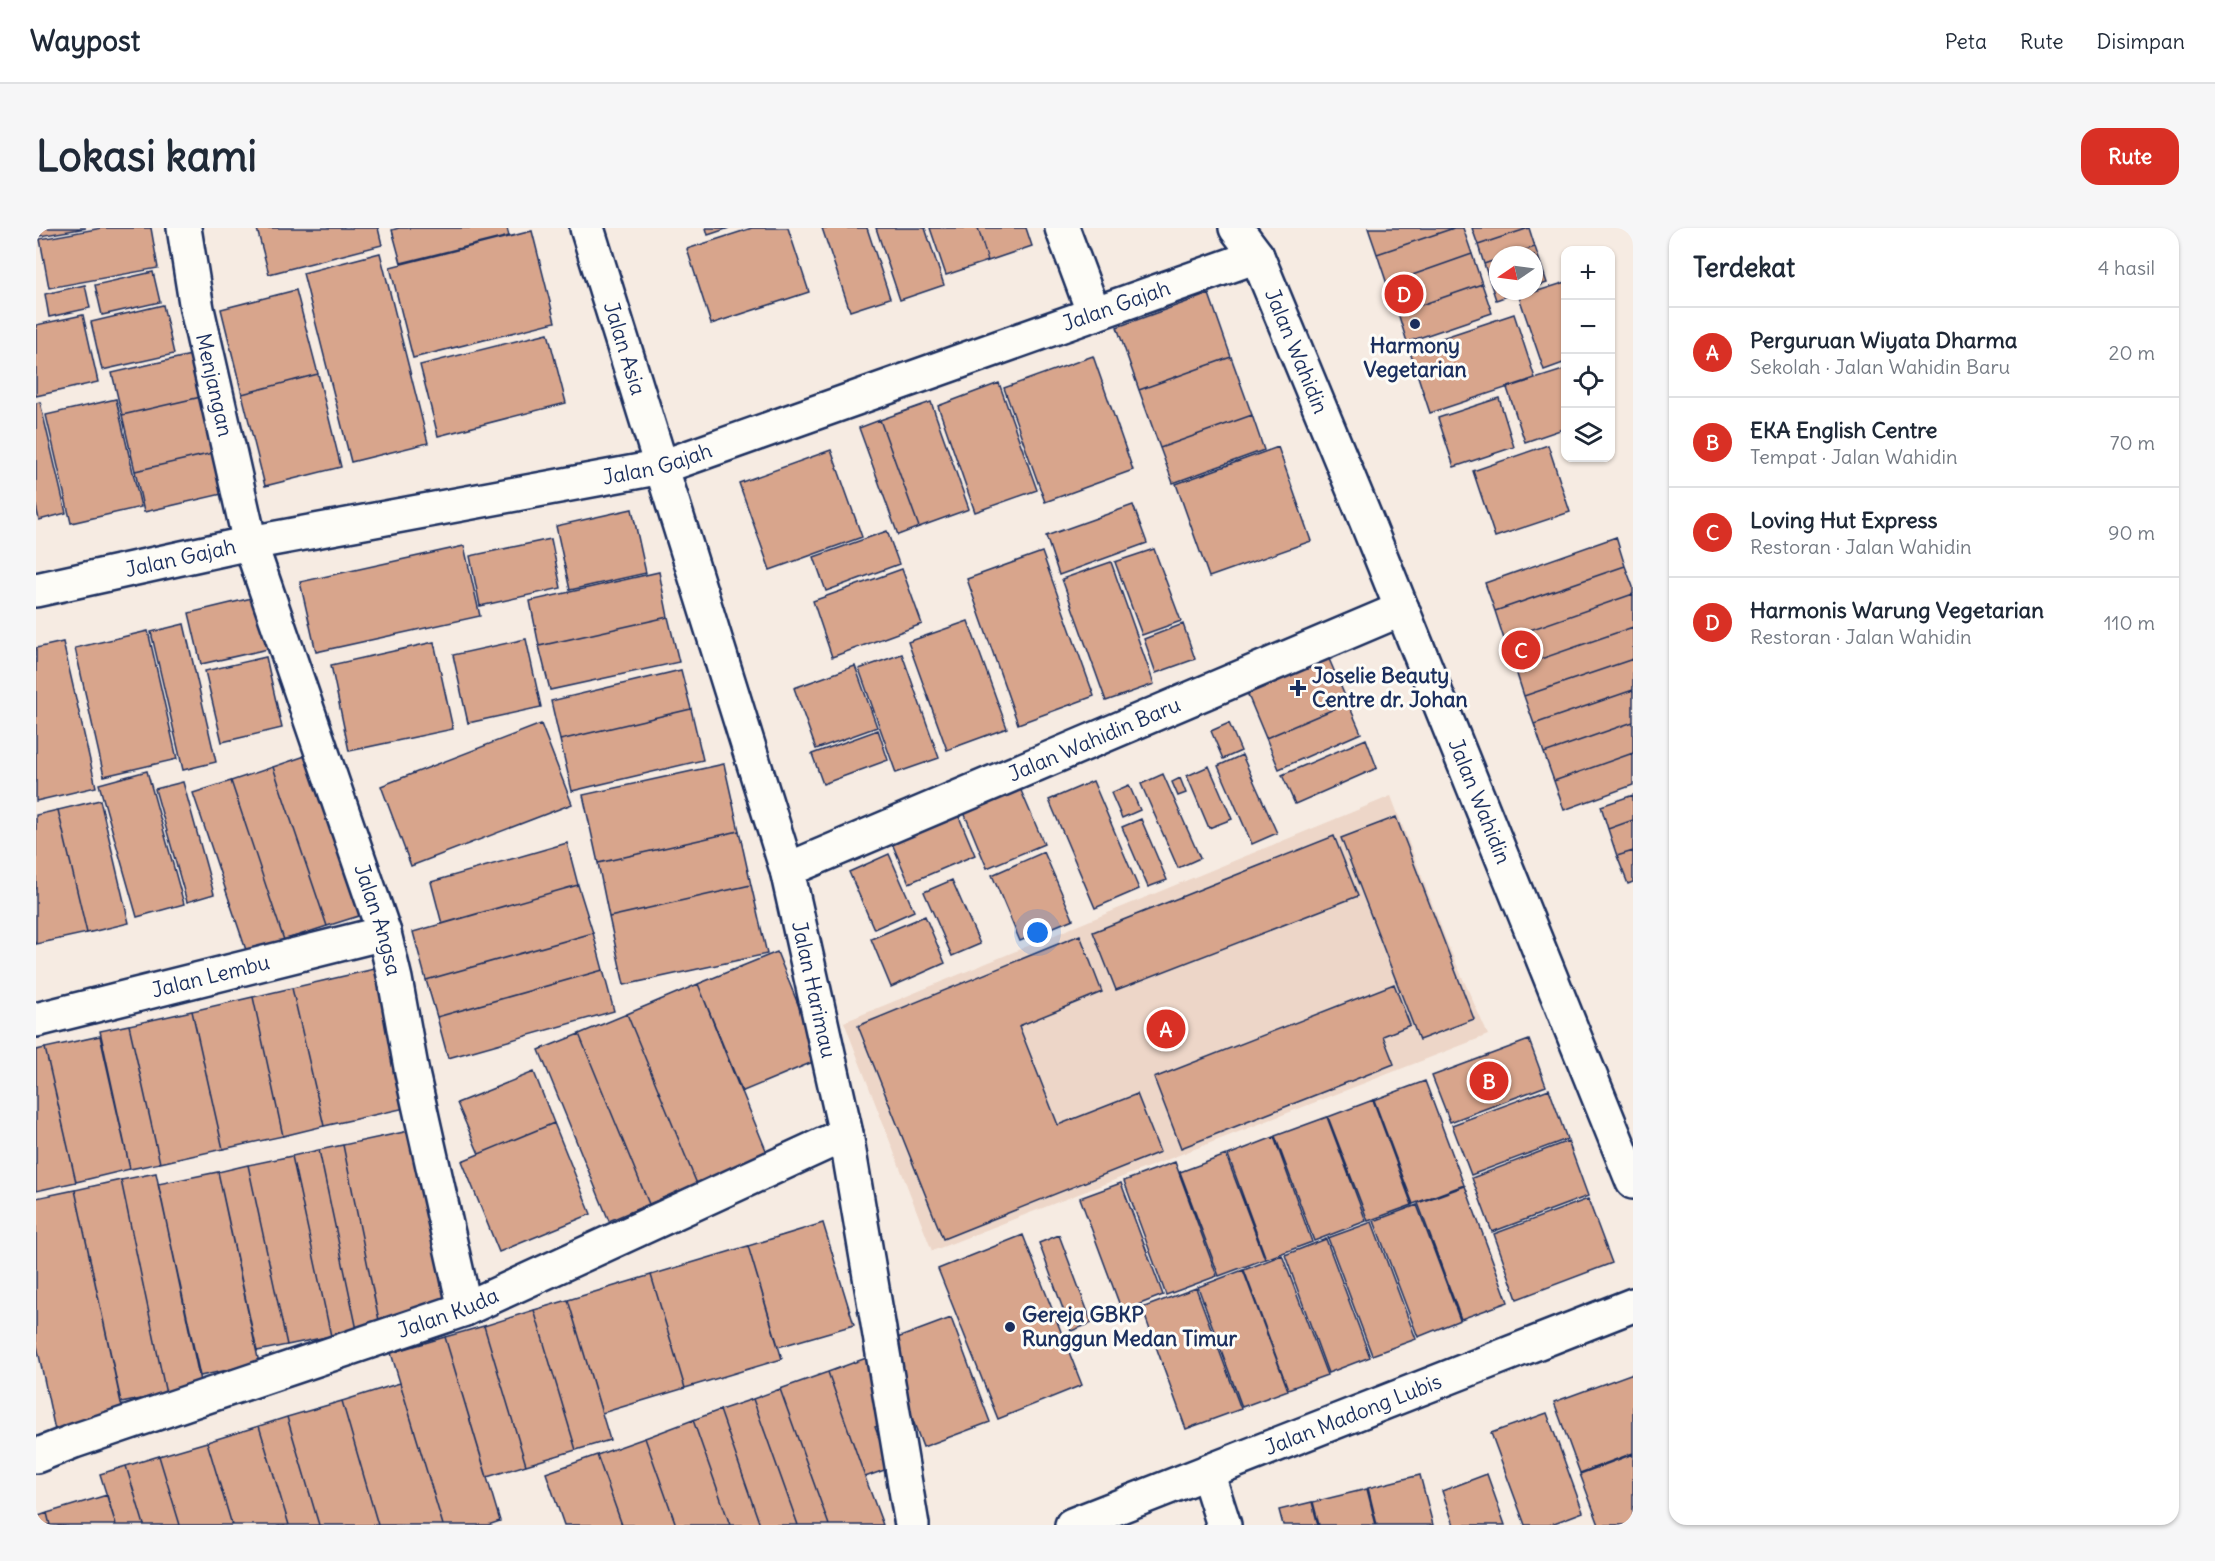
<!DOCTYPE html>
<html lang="id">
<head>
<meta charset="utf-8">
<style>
  :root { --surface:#fff; --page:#f6f6f7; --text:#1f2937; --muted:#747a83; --line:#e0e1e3; --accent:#d93025 }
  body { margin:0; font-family:Delius,sans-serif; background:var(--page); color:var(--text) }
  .controls { position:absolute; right:18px; top:18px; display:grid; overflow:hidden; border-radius:12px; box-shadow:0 2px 4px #0004 }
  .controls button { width:54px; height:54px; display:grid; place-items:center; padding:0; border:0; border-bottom:2px solid var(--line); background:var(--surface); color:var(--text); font:30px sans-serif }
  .compass { position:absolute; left:1453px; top:18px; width:54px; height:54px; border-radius:50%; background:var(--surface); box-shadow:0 2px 4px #0004; rotate:257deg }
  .you { position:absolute; left:1002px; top:705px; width:21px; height:21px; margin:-15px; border:4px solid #fff; border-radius:50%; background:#1a73e8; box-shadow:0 0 0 9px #1a73e833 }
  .badge { display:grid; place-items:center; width:39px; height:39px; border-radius:50%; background:var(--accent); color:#fff; font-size:20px; font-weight:700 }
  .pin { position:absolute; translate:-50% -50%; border:3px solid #fff; box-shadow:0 2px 6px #0006 }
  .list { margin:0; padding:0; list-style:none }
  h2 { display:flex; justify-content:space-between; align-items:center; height:78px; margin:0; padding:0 24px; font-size:26px }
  h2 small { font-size:20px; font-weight:400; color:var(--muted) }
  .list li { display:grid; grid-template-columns:39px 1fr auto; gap:18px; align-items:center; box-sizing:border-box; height:90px; padding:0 24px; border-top:2px solid var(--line) }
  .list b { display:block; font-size:22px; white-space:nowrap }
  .list p { margin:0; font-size:20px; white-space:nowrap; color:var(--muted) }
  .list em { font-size:20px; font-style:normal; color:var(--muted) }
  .icon { flex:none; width:33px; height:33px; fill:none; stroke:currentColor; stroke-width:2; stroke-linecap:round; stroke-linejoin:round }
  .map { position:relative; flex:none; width:1597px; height:1297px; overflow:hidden; border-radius:18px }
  header { display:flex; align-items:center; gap:36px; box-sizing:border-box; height:84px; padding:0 30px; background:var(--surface); border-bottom:2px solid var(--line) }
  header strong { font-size:28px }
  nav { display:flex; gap:33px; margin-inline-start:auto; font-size:21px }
  .intro { display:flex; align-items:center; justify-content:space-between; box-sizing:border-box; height:144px; padding:0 36px }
  h1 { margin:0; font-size:42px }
  .button { padding:15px 27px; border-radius:18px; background:var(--accent); color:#fff; font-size:21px; font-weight:700 }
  main { display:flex; gap:36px; padding:0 36px }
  aside { flex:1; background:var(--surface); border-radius:18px; box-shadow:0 2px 4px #0004 }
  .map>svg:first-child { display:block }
  .built { fill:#edd6c8 }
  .building { fill:#d8a58c; stroke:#1b2f5e; stroke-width:1.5 }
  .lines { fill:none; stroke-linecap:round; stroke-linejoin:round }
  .minor-casing { stroke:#1b2f5e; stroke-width:38 }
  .minor { stroke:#fdfcf7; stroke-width:33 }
  .poi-dot { fill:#1b2f5e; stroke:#fdfcf7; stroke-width:2 }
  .labels { text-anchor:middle; stroke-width:6; stroke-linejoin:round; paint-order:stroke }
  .street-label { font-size:21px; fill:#1b2f5e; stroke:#fdfcf7 }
  .poi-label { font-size:21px; font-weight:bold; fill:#1b2f5e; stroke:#fdfcf7; text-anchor:start }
</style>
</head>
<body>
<header>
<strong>Waypost</strong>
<nav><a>Peta</a><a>Rute</a><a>Disimpan</a></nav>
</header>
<div class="intro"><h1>Lokasi kami</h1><a class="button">Rute</a></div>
<main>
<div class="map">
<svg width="1597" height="1297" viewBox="0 0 1597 1297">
  <rect width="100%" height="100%" fill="#f6ebe2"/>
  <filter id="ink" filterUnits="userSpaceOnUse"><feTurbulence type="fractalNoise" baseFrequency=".0167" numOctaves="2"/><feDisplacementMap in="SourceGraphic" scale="12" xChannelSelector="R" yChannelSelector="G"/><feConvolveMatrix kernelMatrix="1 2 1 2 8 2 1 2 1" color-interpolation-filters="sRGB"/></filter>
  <g filter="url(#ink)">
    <path class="built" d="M 1355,568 L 1412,717 L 1452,807 L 896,1023 L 808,794 Z"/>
    <path class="building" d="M 3,0 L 50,0 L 4,8 Z
      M 66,0 L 115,0 L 122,40 L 13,60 L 4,11 Z
      M 226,0 L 342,0 L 346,17 L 233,46 L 221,1 Z
      M 363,0 L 471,0 L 473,8 L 365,35 L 356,2 Z
      M 670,0 L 693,0 L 672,7 Z
      M 716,0 L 752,0 L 773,64 L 675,96 L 651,21 Z
      M 786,0 L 831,0 L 854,70 L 814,83 Z
      M 840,0 L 889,0 L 908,57 L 864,72 Z
      M 894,0 L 942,0 L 952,33 L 910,47 Z
      M 942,0 L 990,0 L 996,18 L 952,33 Z
      M 1332,0 L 1418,0 L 1341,26 Z
      M 1418,0 L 1427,0 L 1436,26 L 1351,56 L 1341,26 Z
      M 1436,0 L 1493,0 L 1442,17 Z
      M 1493,0 L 1499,19 L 1473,27 L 1462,27 L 1462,31 L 1448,36 L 1442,17 Z
      M 496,3 L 519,94 L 377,130 L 354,39 Z
      M 1499,19 L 1511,55 L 1498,59 L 1498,27 L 1473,27 Z
      M 344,25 L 392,215 L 315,234 L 267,45 Z
      M 1436,26 L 1446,56 L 1362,85 L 1351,56 Z
      M 1462,31 L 1462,63 L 1486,63 L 1460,72 L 1448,36 Z
      M 117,44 L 124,74 L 66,87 L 59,57 Z
      M 1530,54 L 1530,134 L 1508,142 L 1483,69 Z
      M 1446,56 L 1456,85 L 1371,114 L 1362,85 Z
      M 49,57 L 54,80 L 13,89 L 9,66 Z
      M 260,62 L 282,146 L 206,166 L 185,81 Z
      M 1173,66 L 1195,129 L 1103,162 L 1081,99 Z
      M 127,77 L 138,126 L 66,142 L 55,94 Z
      M 1478,86 L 1499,150 L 1394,185 L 1373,121 Z
      M 47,87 L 62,154 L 0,168 L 0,97 Z
      M 512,105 L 530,175 L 402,208 L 384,137 Z
      M 155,127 L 165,169 L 86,187 L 76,145 Z
      M 1057,128 L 1097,242 L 1009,274 L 968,160 Z
      M 1195,129 L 1216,187 L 1124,220 L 1103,162 Z
      M 1530,141 L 1530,200 L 1489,214 L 1471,160 Z
      M 282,146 L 305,239 L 229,258 L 206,166 Z
      M 963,155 L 1001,262 L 939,284 L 902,178 Z
      M 165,169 L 177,225 L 99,243 L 86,187 Z
      M 1463,170 L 1478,219 L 1418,239 L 1402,190 Z
      M 80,171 L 105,279 L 35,295 L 10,187 Z
      M 4,174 L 30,285 L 3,292 L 0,278 L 0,175 Z
      M 895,174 L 933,281 L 883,299 L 844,192 Z
      M 1216,187 L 1228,222 L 1137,255 L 1124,220 Z
      M 844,192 L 883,299 L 862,307 L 823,200 Z
      M 1512,217 L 1534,284 L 1459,309 L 1437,243 Z
      M 1242,219 L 1275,313 L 1173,349 L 1140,256 Z
      M 795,222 L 826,309 L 734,342 L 703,255 Z
      M 177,225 L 186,266 L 108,284 L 99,243 Z
      M 1097,277 L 1111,315 L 1023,347 L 1010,308 Z
      M 596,281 L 610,345 L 534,362 L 520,298 Z
      M 851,303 L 863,336 L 790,363 L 778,329 Z
      M 1580,309 L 1589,338 L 1459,383 L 1449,355 Z
      M 515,311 L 525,360 L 444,378 L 434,328 Z
      M 428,318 L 444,388 L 280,424 L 264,354 Z
      M 1118,321 L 1145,393 L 1106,407 L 1079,334 Z
      M 1006,324 L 1058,468 L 982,496 L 931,351 Z
      M 1075,334 L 1118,456 L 1070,473 L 1026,351 Z
      M 1589,338 L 1597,359 L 1597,366 L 1468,411 L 1459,383 Z
      M 866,341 L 886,396 L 796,429 L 777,373 Z
      M 623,344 L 632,389 L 503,418 L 494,373 Z
      M 1597,366 L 1597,399 L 1479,440 L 1468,411 Z
      M 220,369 L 232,421 L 165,436 L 153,385 Z
      M 632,389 L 643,434 L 514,462 L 503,418 Z
      M 932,393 L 971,500 L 911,522 L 872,414 Z
      M 148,396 L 180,534 L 147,542 L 115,404 Z
      M 1147,396 L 1159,431 L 1120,445 L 1108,411 Z
      M 1597,399 L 1597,431 L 1488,468 L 1479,440 Z
      M 112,403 L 141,531 L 68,548 L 39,420 Z
      M 490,411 L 505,479 L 432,495 L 417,427 Z
      M 27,414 L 60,559 L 0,573 L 0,420 Z
      M 398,414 L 417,501 L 313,523 L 295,437 Z
      M 1290,424 L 1312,475 L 1230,510 L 1209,460 Z
      M 866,426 L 903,530 L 860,545 L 823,441 Z
      M 230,429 L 246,500 L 186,514 L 169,443 Z
      M 1597,431 L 1597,462 L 1498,496 L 1488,468 Z
      M 819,438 L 841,499 L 780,521 L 758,460 Z
      M 645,442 L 655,481 L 524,512 L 515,473 Z
      M 1597,462 L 1597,494 L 1508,525 L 1498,496 Z
      M 1312,475 L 1325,505 L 1243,541 L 1230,510 Z
      M 655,481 L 667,532 L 536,563 L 524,512 Z
      M 1597,494 L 1597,525 L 1518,553 L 1508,525 Z
      M 1193,495 L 1205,523 L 1187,531 L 1175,503 Z
      M 505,496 L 536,576 L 375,638 L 345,558 Z
      M 842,502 L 852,532 L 787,556 L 776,526 Z
      M 1330,511 L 1341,540 L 1259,576 L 1246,547 Z
      M 1597,525 L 1597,557 L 1528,582 L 1518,553 Z
      M 275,526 L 329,686 L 291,698 L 237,539 Z
      M 1206,527 L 1241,605 L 1216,616 L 1182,538 Z
      M 688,536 L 703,603 L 562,635 L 547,567 Z
      M 1173,538 L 1196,591 L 1173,600 L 1151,548 Z
      M 237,539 L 291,698 L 248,712 L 195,553 Z
      M 111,543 L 148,676 L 101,689 L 63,556 Z
      M 1127,546 L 1164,630 L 1142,640 L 1105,556 Z
      M 1144,550 L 1150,565 L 1142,568 L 1136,554 Z
      M 195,553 L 248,712 L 211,725 L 157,565 Z
      M 1057,553 L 1103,661 L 1059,680 L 1013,572 Z
      M 147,554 L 178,666 L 151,674 L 119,561 Z
      M 1093,557 L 1104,582 L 1086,590 L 1075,565 Z
      M 983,558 L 1008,616 L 951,640 L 927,582 Z
      M 1597,567 L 1597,592 L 1572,601 L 1565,578 Z
      M 64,572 L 93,695 L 51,705 L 22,582 Z
      M 22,582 L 51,705 L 0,716 L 0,587 Z
      M 921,584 L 939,627 L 873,655 L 855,613 Z
      M 1360,589 L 1438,791 L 1383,812 L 1305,610 Z
      M 1105,591 L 1131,652 L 1112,659 L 1086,599 Z
      M 1597,592 L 1597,623 L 1581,628 L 1572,601 Z
      M 703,603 L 715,657 L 573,689 L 562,635 Z
      M 1298,608 L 1322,668 L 1080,762 L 1057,704 Z
      M 531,615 L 542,657 L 406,696 L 395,654 Z
      M 1597,623 L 1597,654 L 1592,656 L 1581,628 Z
      M 1008,624 L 1037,691 L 984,713 L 956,647 Z
      M 853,626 L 878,683 L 838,701 L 813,644 Z
      M 916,652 L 944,716 L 916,728 L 888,664 Z
      M 542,657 L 557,705 L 390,752 L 377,704 Z
      M 715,657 L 731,726 L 588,757 L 573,689 Z
      M 889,688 L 909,735 L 855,759 L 835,711 Z
      M 557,705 L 567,742 L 401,789 L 390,752 Z
      M 1044,707 L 1066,764 L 983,798 L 1022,897 L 1101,866 L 1124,924 L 907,1011 L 822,798 Z
      M 741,724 L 784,831 L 705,864 L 662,756 Z
      M 343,740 L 374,879 L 288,898 L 256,760 Z
      M 567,742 L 578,783 L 412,830 L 401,789 Z
      M 662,756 L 732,927 L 661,956 L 591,786 Z
      M 1358,756 L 1374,797 L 1347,808 L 1358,836 L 1145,920 L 1118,850 Z
      M 256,760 L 288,898 L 247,908 L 217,769 Z
      M 217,769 L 247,908 L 187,921 L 156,783 Z
      M 156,783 L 187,921 L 124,935 L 93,797 Z
      M 591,786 L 661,956 L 613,976 L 543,806 Z
      M 93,797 L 124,935 L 94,941 L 64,803 Z
      M 543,806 L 613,976 L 573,993 L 503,822 Z
      M 64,808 L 94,941 L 40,954 L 9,820 Z
      M 1493,812 L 1510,858 L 1414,894 L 1396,848 Z
      M 9,820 L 40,954 L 0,963 L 0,822 Z
      M 498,844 L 518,895 L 443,926 L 421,875 Z
      M 1389,853 L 1428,957 L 1377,976 L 1338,872 Z
      M 1513,861 L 1531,911 L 1435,947 L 1416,897 Z
      M 1337,872 L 1376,977 L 1332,993 L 1292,889 Z
      M 1291,889 L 1330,993 L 1278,1013 L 1239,908 Z
      M 518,895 L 555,986 L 463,1024 L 426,933 Z
      M 373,903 L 411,1082 L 344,1097 L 307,917 Z
      M 1238,909 L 1276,1014 L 1230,1031 L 1192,927 Z
      M 1532,913 L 1552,968 L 1456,1004 L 1436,950 Z
      M 307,917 L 344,1097 L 321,1102 L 283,922 Z
      M 283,922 L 321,1102 L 295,1108 L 256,928 Z
      M 1190,927 L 1229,1031 L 1183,1048 L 1144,944 Z
      M 256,928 L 295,1108 L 251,1117 L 212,937 Z
      M 1139,934 L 1181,1048 L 1130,1067 L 1088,953 Z
      M 212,937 L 251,1117 L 221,1123 L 182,944 Z
      M 182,944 L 223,1135 L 164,1148 L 122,956 Z
      M 120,945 L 165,1158 L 130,1166 L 85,952 Z
      M 85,952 L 130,1166 L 85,1175 L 39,962 Z
      M 1085,955 L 1127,1067 L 1086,1083 L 1044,970 Z
      M 1429,958 L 1472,1074 L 1425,1091 L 1382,975 Z
      M 39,962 L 89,1192 L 20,1207 L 0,1113 L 0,970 Z
      M 1552,971 L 1576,1035 L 1481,1071 L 1458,1006 Z
      M 1381,977 L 1424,1092 L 1382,1109 L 1338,993 Z
      M 1336,994 L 1380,1111 L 1336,1127 L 1292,1010 Z
      M 787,995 L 818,1097 L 742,1119 L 712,1018 Z
      M 987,1007 L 1046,1157 L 962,1191 L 902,1041 Z
      M 1023,1007 L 1056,1095 L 1035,1103 L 1003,1015 Z
      M 1290,1011 L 1334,1129 L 1292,1145 L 1249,1027 Z
      M 712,1018 L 746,1131 L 649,1160 L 615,1047 Z
      M 1246,1027 L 1291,1147 L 1252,1161 L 1208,1042 Z
      M 1207,1042 L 1252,1162 L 1206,1179 L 1162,1059 Z
      M 615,1047 L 649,1160 L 566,1185 L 532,1072 Z
      M 1160,1060 L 1205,1181 L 1150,1201 L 1106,1080 Z
      M 532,1072 L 574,1212 L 540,1222 L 498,1082 Z
      M 498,1082 L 540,1222 L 490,1237 L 448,1098 Z
      M 915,1090 L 954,1194 L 887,1219 L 848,1115 Z
      M 448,1098 L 490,1237 L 451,1249 L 409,1109 Z
      M 409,1109 L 464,1293 L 452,1297 L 407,1297 L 355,1125 Z
      M 833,1129 L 856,1193 L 839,1199 L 854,1240 L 829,1249 L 792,1144 Z
      M 792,1144 L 829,1249 L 847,1297 L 793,1297 L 744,1161 Z
      M 1597,1145 L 1597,1225 L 1544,1245 L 1518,1174 Z
      M 364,1155 L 407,1297 L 342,1297 L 306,1173 Z
      M 744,1161 L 793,1297 L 762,1297 L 717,1171 Z
      M 717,1171 L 762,1297 L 724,1297 L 684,1182 Z
      M 306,1173 L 342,1297 L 283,1297 L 251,1189 Z
      M 684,1182 L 724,1297 L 694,1297 L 657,1192 Z
      M 1511,1185 L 1547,1284 L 1513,1297 L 1489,1297 L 1455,1205 Z
      M 251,1189 L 283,1297 L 253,1297 L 223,1198 Z
      M 657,1192 L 694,1297 L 640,1297 L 609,1210 Z
      M 223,1198 L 253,1297 L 196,1297 L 171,1214 Z
      M 609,1210 L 640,1297 L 586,1297 L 561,1227 Z
      M 171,1214 L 196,1297 L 144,1297 L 123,1228 Z
      M 1597,1226 L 1597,1297 L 1563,1297 L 1544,1246 Z
      M 561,1227 L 586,1297 L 528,1297 L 510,1245 Z
      M 123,1228 L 144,1297 L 108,1297 L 90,1238 Z
      M 90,1238 L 108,1297 L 80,1297 L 64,1246 Z
      M 1451,1246 L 1469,1297 L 1418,1297 L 1406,1263 Z
      M 1384,1247 L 1397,1297 L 1341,1297 L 1332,1260 Z
      M 1331,1261 L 1340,1297 L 1283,1297 L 1277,1274 Z
      M 71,1267 L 80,1297 L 14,1297 L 11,1285 Z
      M 1276,1274 L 1282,1297 L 1247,1297 L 1243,1282 Z
      M 11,1285 L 14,1297 L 0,1297 L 0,1289 Z"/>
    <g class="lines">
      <g class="minor-casing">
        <g id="minor">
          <path id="s1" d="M 148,0 L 161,81 L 214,315 L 348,705 L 359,751 L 376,845 L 429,1081"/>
          <path id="s2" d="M 551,0 L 751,642 L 810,906 L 876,1297"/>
          <path d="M 1026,0 L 1058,86"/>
          <path id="s3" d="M 1200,0 L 1221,28 L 1330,292 L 1597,954"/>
          <path id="s4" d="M 0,362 L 214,315 L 626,239 L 1221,28"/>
          <path id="s5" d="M 751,642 L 1366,381"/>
          <path id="s6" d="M 0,792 L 348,705"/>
          <path id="s7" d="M 0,1228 L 38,1213 L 429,1081 L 810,906"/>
          <path d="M 1171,1244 L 1188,1297"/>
          <path id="s8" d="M 1036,1297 L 1597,1077"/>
        </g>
      </g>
      <use href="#minor" class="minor"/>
    </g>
  </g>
  <g class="poi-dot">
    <circle cx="1379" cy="96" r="6"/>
    <path d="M1259 451h6v6h6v6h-6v6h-6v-6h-6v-6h6z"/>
    <circle cx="974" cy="1099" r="6"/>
  </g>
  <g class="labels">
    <g class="street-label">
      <text dy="7" stroke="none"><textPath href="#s4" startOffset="1120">Jalan Gajah</textPath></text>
      <text dy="7" stroke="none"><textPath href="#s2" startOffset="126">Jalan Asia</textPath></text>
      <text dy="7" stroke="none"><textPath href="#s3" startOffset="138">Jalan Wahidin</textPath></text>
      <text dy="7" stroke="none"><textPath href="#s1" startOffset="160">Menjangan</textPath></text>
      <text dy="7" stroke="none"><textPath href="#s4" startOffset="634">Jalan Gajah</textPath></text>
      <text dy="7" stroke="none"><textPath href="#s4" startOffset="148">Jalan Gajah</textPath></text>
      <text dy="7" stroke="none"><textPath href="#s5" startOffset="334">Jalan Wahidin Baru</textPath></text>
      <text dy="7" stroke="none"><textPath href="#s3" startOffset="624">Jalan Wahidin</textPath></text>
      <text dy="7" stroke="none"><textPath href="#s1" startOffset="720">Jalan Angsa</textPath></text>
      <text dy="7" stroke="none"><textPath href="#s6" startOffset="180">Jalan Lembu</textPath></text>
      <text dy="7" stroke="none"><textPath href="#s2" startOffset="795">Jalan Harimau</textPath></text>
      <text dy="7" stroke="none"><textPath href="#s7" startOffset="436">Jalan Kuda</textPath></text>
      <text dy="7" stroke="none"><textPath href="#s8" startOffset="302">Jalan Madong Lubis</textPath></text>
    </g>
    <g class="poi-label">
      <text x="1379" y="125" text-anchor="middle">Harmony<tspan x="1379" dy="24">Vegetarian</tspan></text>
      <text x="1276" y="455">Joselie Beauty<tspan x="1276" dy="24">Centre dr. Johan</tspan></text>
      <text x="986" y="1094">Gereja GBKP<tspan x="986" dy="24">Runggun Medan Timur</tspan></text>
    </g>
  </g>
</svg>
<div class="controls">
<button>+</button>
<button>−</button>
<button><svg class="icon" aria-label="locate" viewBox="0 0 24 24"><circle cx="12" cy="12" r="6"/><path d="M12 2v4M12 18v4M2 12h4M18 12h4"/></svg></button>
<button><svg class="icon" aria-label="layers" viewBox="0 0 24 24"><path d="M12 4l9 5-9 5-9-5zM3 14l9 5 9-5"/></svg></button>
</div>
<svg class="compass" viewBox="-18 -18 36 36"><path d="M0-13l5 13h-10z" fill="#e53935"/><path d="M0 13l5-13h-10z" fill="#747a83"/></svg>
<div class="you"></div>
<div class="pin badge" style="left:1130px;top:801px">A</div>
<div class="pin badge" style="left:1453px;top:853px">B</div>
<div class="pin badge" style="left:1485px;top:422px">C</div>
<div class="pin badge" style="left:1368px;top:66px">D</div>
</div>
<aside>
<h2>Terdekat<small>4 hasil</small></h2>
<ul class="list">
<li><span class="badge">A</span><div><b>Perguruan Wiyata Dharma</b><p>Sekolah · Jalan Wahidin Baru</p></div><em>20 m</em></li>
<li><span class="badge">B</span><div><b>EKA English Centre</b><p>Tempat · Jalan Wahidin</p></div><em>70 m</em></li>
<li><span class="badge">C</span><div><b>Loving Hut Express</b><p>Restoran · Jalan Wahidin</p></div><em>90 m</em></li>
<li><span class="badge">D</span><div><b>Harmonis Warung Vegetarian</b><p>Restoran · Jalan Wahidin</p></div><em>110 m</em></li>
</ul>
</aside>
</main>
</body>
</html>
